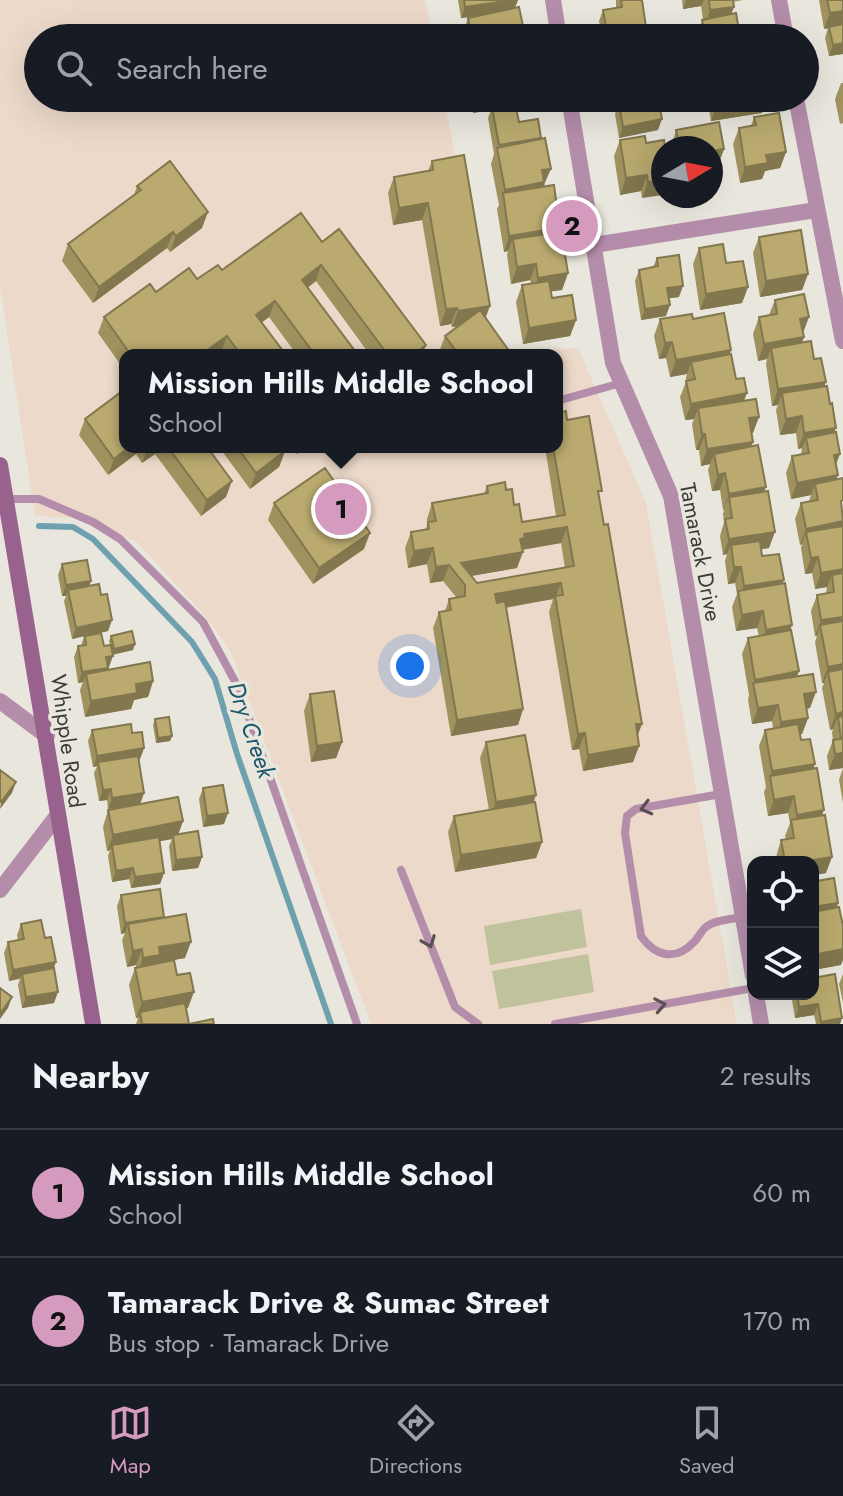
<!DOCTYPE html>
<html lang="en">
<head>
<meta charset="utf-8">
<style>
  :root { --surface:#171b24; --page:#242831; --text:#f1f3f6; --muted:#9ea1a6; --line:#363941; --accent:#d49bbf }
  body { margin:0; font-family:Jost,sans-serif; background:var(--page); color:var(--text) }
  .controls { position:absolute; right:24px; bottom:24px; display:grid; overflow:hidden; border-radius:16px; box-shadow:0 8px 32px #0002 }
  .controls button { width:72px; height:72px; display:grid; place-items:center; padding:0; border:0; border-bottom:2px solid var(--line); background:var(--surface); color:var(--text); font:40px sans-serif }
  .compass { position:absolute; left:651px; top:136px; width:72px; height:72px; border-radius:50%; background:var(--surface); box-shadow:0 8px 32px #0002; rotate:80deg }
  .you { position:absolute; left:410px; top:666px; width:28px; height:28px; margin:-20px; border:6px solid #fff; border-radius:50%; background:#1a73e8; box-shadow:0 0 0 12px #1a73e833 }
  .badge { display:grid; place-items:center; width:52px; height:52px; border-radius:50%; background:var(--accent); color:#111; font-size:26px; font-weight:700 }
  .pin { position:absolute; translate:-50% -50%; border:4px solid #fff; box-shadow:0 2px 8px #0006 }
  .popup { position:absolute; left:119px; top:349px; width:444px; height:104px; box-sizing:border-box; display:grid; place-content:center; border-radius:16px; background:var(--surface); filter:drop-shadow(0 2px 6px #0005); font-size:26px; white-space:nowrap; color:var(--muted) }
  .popup b { font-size:30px; color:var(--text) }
  .popup::after { content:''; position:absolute; left:50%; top:100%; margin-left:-16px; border:16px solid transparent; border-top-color:var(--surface) }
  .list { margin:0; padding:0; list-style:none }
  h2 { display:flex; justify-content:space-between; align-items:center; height:104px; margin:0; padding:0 32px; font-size:34px }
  h2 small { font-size:26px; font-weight:400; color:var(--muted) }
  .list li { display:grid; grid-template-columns:52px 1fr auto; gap:24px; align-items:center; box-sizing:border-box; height:128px; padding:0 32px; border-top:2px solid var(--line) }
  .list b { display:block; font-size:30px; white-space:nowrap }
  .list p { margin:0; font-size:26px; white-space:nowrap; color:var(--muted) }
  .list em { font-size:26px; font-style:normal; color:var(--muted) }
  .icon { flex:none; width:44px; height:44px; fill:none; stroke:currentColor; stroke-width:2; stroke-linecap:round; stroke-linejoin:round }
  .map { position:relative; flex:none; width:843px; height:1024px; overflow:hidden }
  .search { position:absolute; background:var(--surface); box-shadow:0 8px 32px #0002; left:24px; right:24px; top:24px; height:88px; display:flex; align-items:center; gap:20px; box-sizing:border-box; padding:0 28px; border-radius:44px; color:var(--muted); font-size:30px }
  .sheet { height:360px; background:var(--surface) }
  nav { display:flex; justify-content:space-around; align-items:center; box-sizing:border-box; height:112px; border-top:2px solid var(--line); background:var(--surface); font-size:22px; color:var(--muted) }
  nav a { display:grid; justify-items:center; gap:4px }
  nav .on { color:var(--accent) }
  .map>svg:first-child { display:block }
  .education { fill:#ecd9c9; fill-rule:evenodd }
  .green { fill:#bfc29b }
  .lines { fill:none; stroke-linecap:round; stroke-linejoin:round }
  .stream { stroke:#6ea0b0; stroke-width:6 }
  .lane { stroke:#b48dab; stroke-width:8 }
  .street { stroke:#b48dab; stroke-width:16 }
  .secondary { stroke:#99618e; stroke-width:16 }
  .wall { fill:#a0925f; fill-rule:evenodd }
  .shaded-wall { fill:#82774e }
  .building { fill:#baaa6f; stroke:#82774e; stroke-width:2; fill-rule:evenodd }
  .oneway { stroke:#5a5054 }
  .labels { text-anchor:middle; stroke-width:7; stroke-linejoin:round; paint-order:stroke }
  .street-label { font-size:22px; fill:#3c3b37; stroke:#e9e7dd }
  .water-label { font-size:24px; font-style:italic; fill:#1e586b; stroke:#e9e7dd }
</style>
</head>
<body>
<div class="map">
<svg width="843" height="1024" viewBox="0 0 843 1024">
  <rect width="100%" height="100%" fill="#e9e7dd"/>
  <path class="education" d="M 0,0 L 425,0 L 433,38 L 38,38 L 38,98 L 444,98 L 488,323 L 506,351 L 578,348 L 646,503 L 737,1024 L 371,1024 L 231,652 L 206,617 L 136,541 L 73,518 L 35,516 L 0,286 ZM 125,355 L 557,355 L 557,447 L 125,447 Z"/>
  <path class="green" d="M 581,909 L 587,947 L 490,965 L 484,926 Z
    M 588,954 L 594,992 L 499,1009 L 492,971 Z"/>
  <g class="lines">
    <path class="stream" d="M 39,526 L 73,527 L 93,539 L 192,642 L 215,679 L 237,754 L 331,1024"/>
    <path class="lane" d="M 557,401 L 621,383
      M 5,499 L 39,499 L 93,522 L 120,539 L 203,622 L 238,687 L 357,1024
      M 721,794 L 636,809 L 627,816 L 625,833 L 641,936 C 655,956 675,962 694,942 C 699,937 701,931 706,927 C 714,920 732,919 743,917
      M 401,870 L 455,1007 L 478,1024
      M 555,1024 L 753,988"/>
    <path class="street" d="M 553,0 L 559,38
      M 779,0 L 786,38
      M 569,98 L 613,363 L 671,496 L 753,976
      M 796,98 L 843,341
      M 594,245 L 816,210
      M 0,701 L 47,736
      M 0,890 L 57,816
      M 756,994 L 761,1024"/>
    <path class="secondary" d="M 0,465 L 93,1024"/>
  </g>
  <path class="wall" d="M 458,0 L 518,0 L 514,8 L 523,26 L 519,37 L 466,38 L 464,29 L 468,18 L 484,15 L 461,18 Z
    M 616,0 L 621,0 L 646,27 L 643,35 L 652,38 L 602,38 L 599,21 L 603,10 L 616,8 Z
    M 682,0 L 743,0 L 733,2 L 731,14 L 739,30 L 759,38 L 697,38 L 696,36 L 703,19 L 701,6 L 683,9 Z
    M 819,0 L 843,0 L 843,54 L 829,56 L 825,38 L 828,28 L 824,29 Z
    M 841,83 L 843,83 L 843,123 L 840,124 L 835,99 Z
    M 471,98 L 514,98 L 512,103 L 545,185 L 542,187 L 557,208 L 552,224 L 551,233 L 556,251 L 568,273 L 562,290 L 551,291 L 552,298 L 576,320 L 570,336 L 523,344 L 516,302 L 522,285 L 531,284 L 530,280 L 511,284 L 507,255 L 508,251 L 504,252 L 497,209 L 499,205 L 491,164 L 494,154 L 488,118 L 491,110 L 473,113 Z
    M 632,98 L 658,98 L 658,130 L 619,138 L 615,114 L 619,103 L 632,100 Z
    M 707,98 L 768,98 L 762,113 L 711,121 Z
    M 754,117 L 786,152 L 780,168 L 765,171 L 762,179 L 740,183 L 733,144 L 739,128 L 751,126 Z
    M 719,122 L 724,149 L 718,165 L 711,166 L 711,148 L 671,148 L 676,130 Z
    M 620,140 L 646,143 L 665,148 L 642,198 L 641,191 L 620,195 L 614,156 Z
    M 432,161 L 486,318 L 512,355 L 441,355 L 439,352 L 445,336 L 458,326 L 452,327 L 451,324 L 440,326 L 422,220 L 393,225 L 388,193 L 394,177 L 428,171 Z
    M 137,186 L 202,228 L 170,252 L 167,248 L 93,303 L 62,261 L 68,244 L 134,195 Z
    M 759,237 L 808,274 L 802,290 L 760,297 L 753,253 Z
    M 322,242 L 422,355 L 370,355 L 316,281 L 308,287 L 358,355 L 297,355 L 269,317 L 262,322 L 286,355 L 223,355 L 221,352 L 217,355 L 125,355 L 125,371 L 98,333 L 104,317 L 156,292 L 197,279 L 222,270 Z
    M 699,248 L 726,263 L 748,287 L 742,303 L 700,310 L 693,264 Z
    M 657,258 L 679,297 L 668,298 L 666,316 L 641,320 L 635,281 L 639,270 L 653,267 Z
    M 775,300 L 803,333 L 804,337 L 802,343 L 814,359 L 824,387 L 835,432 L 836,465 L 838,475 L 836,480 L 843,768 L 829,770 L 827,756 L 833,740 L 832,733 L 833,729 L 830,730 L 822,688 L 824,683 L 822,683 L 815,642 L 817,636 L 815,636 L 811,611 L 817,595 L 826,593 L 827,587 L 815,589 L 812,573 L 805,574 L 801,548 L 802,544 L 800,545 L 795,519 L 801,503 L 809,501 L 811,495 L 791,499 L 786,473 L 792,456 L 801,455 L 802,448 L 798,449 L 796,433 L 780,435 L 776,410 L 778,405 L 772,406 L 766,364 L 767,359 L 758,361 L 753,334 L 759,317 L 769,315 Z
    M 660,319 L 693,319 L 731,350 L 730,354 L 736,379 L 744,401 L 753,433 L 752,433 L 753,442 L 751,447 L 764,492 L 769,548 L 761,549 L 762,556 L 782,584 L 799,671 L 797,676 L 810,708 L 806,709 L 808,718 L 802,734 L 800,734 L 801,740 L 813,769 L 822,815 L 826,873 L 816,875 L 817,881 L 838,903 L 837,907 L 841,965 L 813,970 L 813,862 L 776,862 L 776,857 L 781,840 L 786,840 L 785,836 L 790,823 L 788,813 L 768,816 L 764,792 L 766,787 L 759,746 L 765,730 L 773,728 L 772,721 L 752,724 L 748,700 L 749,695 L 742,654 L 748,638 L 759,636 L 757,628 L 736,631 L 732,607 L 737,594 L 735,583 L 728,584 L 725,561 L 727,554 L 723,555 L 720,536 L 724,522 L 723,514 L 724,510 L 723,510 L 720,490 L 712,491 L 708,470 L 710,464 L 701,466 L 699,450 L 696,450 L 692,424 L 694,419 L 685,420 L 680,397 L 686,382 L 686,378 L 687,374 L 670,377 L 666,358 L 659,359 L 654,336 Z
    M 85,419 L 125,447 L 207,447 L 226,497 L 201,516 L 155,454 L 142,463 L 136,454 L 108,475 L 79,435 Z
    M 567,420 L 599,499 L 639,746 L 633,762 L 583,771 L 579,749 L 572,750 L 549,612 L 553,599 L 506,608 L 523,709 L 518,725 L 451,736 L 433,628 L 439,612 L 445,611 L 449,599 L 456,597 L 443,581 L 430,583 L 427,564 L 408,568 L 405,548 L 411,532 L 426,529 L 427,524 L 427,519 L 432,503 L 484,494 L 487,486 L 506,490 L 522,522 L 556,516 L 545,447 L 557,447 ZM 561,543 L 565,568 L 477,583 L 471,576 L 517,568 L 522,550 Z
    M 219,447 L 282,447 L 285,451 L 279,467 L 250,489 Z
    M 291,447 L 306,447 L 297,454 Z
    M 274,503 L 364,549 L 313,584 L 268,520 Z
    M 62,564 L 91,581 L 89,586 L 101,595 L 112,620 L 108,631 L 87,636 L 104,646 L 110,645 L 109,641 L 111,636 L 135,644 L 133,650 L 113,654 L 107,670 L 153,681 L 148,697 L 134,700 L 131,709 L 85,717 L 80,690 L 83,682 L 78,683 L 74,657 L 78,646 L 81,646 L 84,636 L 72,639 L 64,601 L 66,596 L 62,596 L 58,575 Z
    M 310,694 L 342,742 L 336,758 L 311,762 L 304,711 Z
    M 155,719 L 172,736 L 170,741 L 156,743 L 153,725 Z
    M 92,730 L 132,733 L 144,748 L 140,759 L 139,760 L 144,793 L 140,804 L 108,809 L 107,800 L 99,801 L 94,773 L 97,766 L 93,767 L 88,741 Z
    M 486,742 L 536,795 L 533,802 L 542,842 L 536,858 L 455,872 L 448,832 L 454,816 L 489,810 L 480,758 Z
    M 843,768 L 843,803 L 839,780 Z
    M 203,788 L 224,824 L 203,827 L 199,799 Z
    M 108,810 L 183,821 L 178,834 L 202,857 L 198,868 L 172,871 L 169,846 L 172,839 L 159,841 L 164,873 L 160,884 L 131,888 L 129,879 L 112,882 L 108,856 L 110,850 L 107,851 L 103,827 Z
    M 121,895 L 164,917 L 185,958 L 157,963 L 157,964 L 177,975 L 188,1008 L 186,1008 L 189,1024 L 214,1024 L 136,1024 L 138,1018 L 136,1018 L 129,985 L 135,968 L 136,968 L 136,965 L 127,967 L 122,940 L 125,933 L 121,934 L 117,906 Z
    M 21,924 L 45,938 L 53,968 L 54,1003 L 22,1008 L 18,985 L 20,979 L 9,981 L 4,953 L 8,942 L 18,940 L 17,935 Z
    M 843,974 L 843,1003 L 839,984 Z
    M 791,994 L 813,994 L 842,1018 L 840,1024 L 816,1024 L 814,1015 L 795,1018 Z"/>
  <path class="shaded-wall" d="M 513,0 L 518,0 L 514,10 L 461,18 L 465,7 Z
    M 686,0 L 704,0 L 701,6 L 683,9 Z
    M 734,7 L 728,23 L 705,27 L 710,10 Z
    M 843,11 L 843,26 L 824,29 L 830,13 Z
    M 523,26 L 519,37 L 500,38 L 503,30 Z
    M 646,27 L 642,38 L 605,38 L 607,33 Z
    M 843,43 L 843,54 L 829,56 L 833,45 Z
    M 479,98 L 514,98 L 511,107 L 492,107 L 491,110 L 473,113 Z
    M 758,98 L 768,98 L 762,113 L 711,121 L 717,105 Z
    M 662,119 L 658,130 L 619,138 L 623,127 Z
    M 724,149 L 718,165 L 711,166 L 711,151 Z
    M 786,152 L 780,168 L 765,171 L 762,179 L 740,183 L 745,167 L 766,155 Z
    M 551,169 L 538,198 L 503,194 L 505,190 L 542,170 Z
    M 647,175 L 641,191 L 620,195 L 626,178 Z
    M 663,180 L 663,195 L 642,198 L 648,182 Z
    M 428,203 L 422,220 L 393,225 L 399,208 Z
    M 557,208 L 552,225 L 550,210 Z
    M 208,212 L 202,228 L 170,252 L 176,236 Z
    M 552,229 L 546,245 L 513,239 L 508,251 L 504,252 L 509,236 Z
    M 173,232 L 167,248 L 93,303 L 99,287 Z
    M 536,264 L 530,280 L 511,284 L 517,267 Z
    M 321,265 L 316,281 L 297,296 L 302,280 Z
    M 568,273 L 562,290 L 533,294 L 538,278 Z
    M 808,274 L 802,290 L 760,297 L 766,281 Z
    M 683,286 L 679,297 L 663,299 L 667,288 Z
    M 748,287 L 742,303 L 700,310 L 706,294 Z
    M 275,301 L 269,317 L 250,331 L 256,315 Z
    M 670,305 L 666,316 L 641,320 L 645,309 Z
    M 490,306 L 484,322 L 452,327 L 458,311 Z
    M 457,308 L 451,324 L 440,326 L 446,309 Z
    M 809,317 L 803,333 L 800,319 Z
    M 576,320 L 570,336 L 523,344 L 529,328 Z
    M 227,336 L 221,352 L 217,355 L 207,355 L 209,349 Z
    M 804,337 L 798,353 L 771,348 L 767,359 L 758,361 L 764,344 Z
    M 672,342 L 666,358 L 659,359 L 665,343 Z
    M 426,345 L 422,355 L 413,355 Z
    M 731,350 L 725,367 L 691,362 L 687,374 L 670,377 L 676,360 Z
    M 826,382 L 820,398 L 782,393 L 778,405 L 772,406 L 778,389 Z
    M 747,393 L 741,409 L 698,408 L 694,419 L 685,420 L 691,404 Z
    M 802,416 L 796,433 L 780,435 L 786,419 Z
    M 759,417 L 753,433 L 744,434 L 749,418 Z
    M 836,428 L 830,444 L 806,438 L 802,448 L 798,449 L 804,433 Z
    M 702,434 L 705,434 L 699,450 L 696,450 Z
    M 753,442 L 747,458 L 714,454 L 710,464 L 701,466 L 707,449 Z
    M 129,447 L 138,447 L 136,454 L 108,475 L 114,459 Z
    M 148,447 L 158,447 L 155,454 L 142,463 Z
    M 299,447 L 306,447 L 297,454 Z
    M 285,451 L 279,467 L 250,489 L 256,473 Z
    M 840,454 L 834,470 L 834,455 Z
    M 725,473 L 720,490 L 712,491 L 718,475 Z
    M 838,475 L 832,491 L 815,484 L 811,495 L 791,499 L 797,483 Z
    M 232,481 L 226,497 L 201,516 L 207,500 Z
    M 766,487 L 760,503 L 729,497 L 723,510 L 729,494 Z
    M 843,521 L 843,526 L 806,532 L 802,544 L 800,545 L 806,529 Z
    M 567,527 L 561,543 L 520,550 L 523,552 L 517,568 L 459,578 L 461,563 L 520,539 L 524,534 Z
    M 775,532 L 769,548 L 732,553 L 731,545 L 727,554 L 723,555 L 729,539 Z
    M 370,533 L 364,549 L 313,584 L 319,568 Z
    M 433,548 L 427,564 L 408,568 L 414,551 Z
    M 818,557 L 812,573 L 805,574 L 811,558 Z
    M 449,565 L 443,581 L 430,583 L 436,567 Z
    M 734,567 L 741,567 L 735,583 L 728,584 Z
    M 843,569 L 843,584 L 832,575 L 827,587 L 815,589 L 821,573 Z
    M 784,580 L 778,596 L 739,599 L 744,586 Z
    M 91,581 L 87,592 L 68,590 L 66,596 L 62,596 L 66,585 Z
    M 561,583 L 555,599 L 555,596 L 553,599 L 490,610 L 495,594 Z
    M 763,611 L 757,628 L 736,631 L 742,615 Z
    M 843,617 L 843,632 L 820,625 L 817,636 L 815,636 L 821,620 Z
    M 112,620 L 108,631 L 72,639 L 76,628 Z
    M 792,625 L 786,642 L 761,646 L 766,630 Z
    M 135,644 L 133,650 L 112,655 L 114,649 Z
    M 113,656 L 109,667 L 102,668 L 106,657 Z
    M 843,664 L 843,679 L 828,672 L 824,683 L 822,683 L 828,667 Z
    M 108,668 L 104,679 L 86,674 L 83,682 L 78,683 L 82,672 Z
    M 799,671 L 793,688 L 754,684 L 755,680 Z
    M 153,681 L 148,697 L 134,700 L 131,709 L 85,717 L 91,701 L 136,684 Z
    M 816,692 L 810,708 L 798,710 L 804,694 Z
    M 778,705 L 772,721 L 752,724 L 758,708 Z
    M 523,709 L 518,725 L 451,736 L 457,720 Z
    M 843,712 L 843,727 L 838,717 L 833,729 L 830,730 L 836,714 Z
    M 808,718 L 802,734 L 775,739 L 781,722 Z
    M 636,724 L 642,724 L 636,740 Z
    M 585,733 L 579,749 L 572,750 L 578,734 Z
    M 172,736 L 170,741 L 156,743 L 158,738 Z
    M 342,742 L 336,758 L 311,762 L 317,746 Z
    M 639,746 L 633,762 L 583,771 L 588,755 Z
    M 144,748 L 140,759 L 99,766 L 98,762 L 97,766 L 93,767 L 97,756 Z
    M 843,753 L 843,768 L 829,770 L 835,754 Z
    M 815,764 L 809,781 L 770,776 L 772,771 Z
    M 16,782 L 12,793 L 0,809 L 1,802 Z
    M 111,789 L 107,800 L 99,801 L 103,790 Z
    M 144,793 L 140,804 L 108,809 L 112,798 Z
    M 536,795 L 530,812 L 491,818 L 496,802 Z
    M 794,796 L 788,813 L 768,816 L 774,800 Z
    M 824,810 L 818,826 L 792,828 L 797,815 Z
    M 228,813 L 224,824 L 203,827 L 207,816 Z
    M 183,821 L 177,838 L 173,835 L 172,839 L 113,850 L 112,845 L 110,850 L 107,851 L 113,835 Z
    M 542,842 L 536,858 L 455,872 L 461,855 Z
    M 202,857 L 198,868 L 172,871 L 176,860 Z
    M 832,857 L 826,873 L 813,875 L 813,862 L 800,862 Z
    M 133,868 L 129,879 L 112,882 L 116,871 Z
    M 164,873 L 160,884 L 131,888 L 135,877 Z
    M 838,903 L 833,919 L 813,912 L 813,913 L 813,907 Z
    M 164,917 L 128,924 L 125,933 L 121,934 L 125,923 Z
    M 191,942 L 185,958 L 157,963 L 154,971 L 137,974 L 143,958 L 159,947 Z
    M 142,949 L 136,965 L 127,967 L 133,951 Z
    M 843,949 L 843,960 L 841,965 L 813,970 L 813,955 Z
    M 56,962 L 52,973 L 22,974 L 20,978 L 9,981 L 13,970 Z
    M 58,992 L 54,1003 L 22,1008 L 26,997 Z
    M 194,992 L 188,1008 L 141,1017 L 140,1012 L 138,1018 L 136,1018 L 142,1002 Z
    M 12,997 L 8,1008 L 0,1019 L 0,1014 Z
    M 818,1004 L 814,1015 L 795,1018 L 799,1007 Z
    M 842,1018 L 840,1024 L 820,1024 L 821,1022 Z"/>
  <path class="building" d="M 464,0 L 513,0 L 465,7 Z
    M 621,0 L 642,0 L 646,27 L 607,33 L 603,10 L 622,7 Z
    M 709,0 L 733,0 L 734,7 L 710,10 Z
    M 827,0 L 843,0 L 843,11 L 830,13 Z
    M 519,7 L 523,26 L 503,30 L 504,38 L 480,38 L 480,36 L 472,38 L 468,18 Z
    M 736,13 L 739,30 L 757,26 L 759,38 L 706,38 L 702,20 Z
    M 843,24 L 843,43 L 833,45 L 829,27 Z
    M 651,34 L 652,38 L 626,38 Z
    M 638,98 L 658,98 L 662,119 L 623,127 L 619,103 L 638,99 Z
    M 716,98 L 758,98 L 717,105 Z
    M 515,103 L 519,122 L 538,119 L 541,138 L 499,145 L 492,107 Z
    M 779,113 L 786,152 L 766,155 L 768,163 L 745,167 L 739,128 L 756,125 L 754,117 Z
    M 719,122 L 724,149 L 711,151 L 711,148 L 680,148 L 676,130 Z
    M 645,136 L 646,143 L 664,140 L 665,148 L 663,148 L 663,180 L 648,182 L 647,175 L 626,178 L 620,140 Z
    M 545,138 L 551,169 L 542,170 L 544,182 L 505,190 L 497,148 Z
    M 464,155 L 490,306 L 458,311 L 457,308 L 446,309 L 428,203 L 399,208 L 394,177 L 433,170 L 432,161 Z
    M 170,161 L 208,212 L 176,236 L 173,232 L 99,287 L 68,244 L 141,190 L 137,186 Z
    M 554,185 L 557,208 L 550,210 L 552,229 L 509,236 L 503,193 Z
    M 301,213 L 322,242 L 339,229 L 426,345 L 413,355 L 388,355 L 321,265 L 302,280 L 358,355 L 315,355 L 275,301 L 256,315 L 286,355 L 241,355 L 227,336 L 209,349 L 214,355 L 166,355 L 163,352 L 158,355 L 131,355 L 104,317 L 150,284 L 156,292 L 189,268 L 197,279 L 218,265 L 222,270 Z
    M 801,230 L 808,274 L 766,281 L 759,237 Z
    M 553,233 L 556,251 L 564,249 L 568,273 L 538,278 L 536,264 L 517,267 L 513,239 Z
    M 723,244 L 726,263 L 743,261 L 748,287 L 706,294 L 699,248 Z
    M 679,255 L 683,286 L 667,288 L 670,305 L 645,309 L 639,270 L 658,266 L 657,258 Z
    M 549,281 L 552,298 L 572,295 L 576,320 L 529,328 L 522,285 Z
    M 804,294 L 809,317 L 800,319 L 804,337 L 764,344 L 759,317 L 777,314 L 775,300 Z
    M 480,310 L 512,355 L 459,355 L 445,336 Z
    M 724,313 L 731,350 L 676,360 L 672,342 L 665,343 L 660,319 L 692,314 L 693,319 Z
    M 811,341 L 814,359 L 821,358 L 826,382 L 778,389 L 771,348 Z
    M 731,354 L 736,379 L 744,378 L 747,393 L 691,404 L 686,381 L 695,379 L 691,362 Z
    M 827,386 L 830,404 L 832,403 L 836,428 L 804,433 L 802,416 L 786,419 L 782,393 Z
    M 125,389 L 125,447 L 129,447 L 114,459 L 85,419 Z
    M 756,399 L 759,417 L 749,418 L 753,442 L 707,449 L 705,434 L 702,434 L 698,408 Z
    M 566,411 L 567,420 L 589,416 L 602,491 L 598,491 L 604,525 L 608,524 L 642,724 L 636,724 L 639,746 L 588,755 L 585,733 L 578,734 L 555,596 L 563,595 L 561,583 L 495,594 L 497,603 L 505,601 L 523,709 L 457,720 L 439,612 L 451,610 L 449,599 L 465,596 L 465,585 L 449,565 L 436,567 L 433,548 L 414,551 L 411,532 L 429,529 L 428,522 L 436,521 L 432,503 L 488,493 L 487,486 L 505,482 L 506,490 L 512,489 L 514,505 L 519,504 L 522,522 L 565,515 L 553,447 L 557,447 L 557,413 ZM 567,527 L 574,566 L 477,583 L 461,563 L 523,552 L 520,539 L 525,538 L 524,534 Z
    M 836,432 L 840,454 L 834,455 L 838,475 L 797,483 L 792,456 L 809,453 L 806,438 Z
    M 758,445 L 766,487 L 729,494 L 725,473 L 718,475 L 714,454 Z
    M 168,447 L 207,447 L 232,481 L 207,500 Z
    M 237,447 L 282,447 L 285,451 L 256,473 Z
    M 325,468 L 370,533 L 319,568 L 274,503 Z
    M 843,478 L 843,500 L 841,501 L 843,521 L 806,529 L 801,503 L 818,500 L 815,484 Z
    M 768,491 L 775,532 L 729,539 L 725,519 L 732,518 L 729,497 Z
    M 843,526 L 843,569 L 821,573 L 818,557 L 811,558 L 806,532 Z
    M 760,541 L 762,556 L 779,554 L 784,580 L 744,586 L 741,567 L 734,567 L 731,545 Z
    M 87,560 L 91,581 L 66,585 L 62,564 Z
    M 843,573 L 843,617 L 821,620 L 817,595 L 834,592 L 832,575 Z
    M 785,583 L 792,625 L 766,630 L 763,611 L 742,615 L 738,591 Z
    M 99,584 L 101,595 L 107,594 L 112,620 L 76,628 L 68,590 Z
    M 843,621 L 843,664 L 828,667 L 820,625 Z
    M 791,630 L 799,671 L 755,680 L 748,638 Z
    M 132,631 L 135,644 L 114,649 L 111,636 Z
    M 101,633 L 104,646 L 111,645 L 113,656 L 106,657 L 108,668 L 82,672 L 78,646 L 86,645 L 85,636 Z
    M 150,662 L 153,681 L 136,684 L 137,693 L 91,701 L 86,674 Z
    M 843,669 L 843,712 L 836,714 L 828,672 Z
    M 813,674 L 816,692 L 804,694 L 808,718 L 781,722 L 778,705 L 758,708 L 753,683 Z
    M 334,691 L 342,742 L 317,746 L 310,694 Z
    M 843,716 L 843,753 L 835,754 L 833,740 L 841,739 L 838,717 Z
    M 169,717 L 172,736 L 158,738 L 155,719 Z
    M 131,724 L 132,733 L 142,732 L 144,748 L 97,756 L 92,730 Z
    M 798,724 L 801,740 L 810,739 L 815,764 L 772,771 L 765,730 Z
    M 525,735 L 536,795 L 496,802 L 486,742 Z
    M 138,756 L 144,793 L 112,798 L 111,789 L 103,790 L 98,762 Z
    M 817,768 L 824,810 L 797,815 L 794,796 L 774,800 L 770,776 Z
    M 0,770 L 16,782 L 1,802 L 0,802 Z
    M 223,785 L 228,813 L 207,816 L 203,788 Z
    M 178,797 L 183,821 L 113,835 L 108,810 Z
    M 535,802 L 542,842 L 461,855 L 454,816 Z
    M 825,815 L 832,857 L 800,862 L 785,862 L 781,840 L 794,838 L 791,820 Z
    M 198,831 L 202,857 L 176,860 L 173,835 Z
    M 159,837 L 164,873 L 135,877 L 133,868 L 116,871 L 112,845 Z
    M 813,864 L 814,864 L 817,881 L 834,878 L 838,903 L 813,907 Z
    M 160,889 L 164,917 L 125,923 L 121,895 Z
    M 839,907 L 843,926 L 843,949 L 813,955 L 813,930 L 817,929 L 813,912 Z
    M 186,914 L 191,942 L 159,947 L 160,955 L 143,958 L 142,949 L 133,951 L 128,924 Z
    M 41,920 L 45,938 L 51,937 L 56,962 L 13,970 L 8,942 L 24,939 L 21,924 Z
    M 174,960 L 177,975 L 190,973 L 194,992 L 142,1002 L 135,968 Z
    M 54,968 L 58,992 L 26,997 L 22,974 Z
    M 835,974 L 842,1018 L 821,1022 L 818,1004 L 799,1007 L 797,994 L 813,994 L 813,978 Z
    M 0,988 L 12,997 L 0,1014 Z
    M 185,1003 L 189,1024 L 213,1019 L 214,1024 L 142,1024 L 140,1012 Z"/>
  <defs><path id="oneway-chevron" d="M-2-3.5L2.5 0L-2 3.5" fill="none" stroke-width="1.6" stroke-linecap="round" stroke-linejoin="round" transform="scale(2)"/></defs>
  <g class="oneway">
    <use href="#oneway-chevron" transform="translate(646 808) rotate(165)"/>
    <use href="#oneway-chevron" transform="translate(429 942) rotate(69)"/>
    <use href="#oneway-chevron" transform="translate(660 1005) rotate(-10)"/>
  </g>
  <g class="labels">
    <g class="street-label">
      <text transform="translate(701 552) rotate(79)" y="8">Tamarack Drive</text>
      <text transform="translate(68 741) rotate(82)" y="8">Whipple Road</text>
    </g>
    <g class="water-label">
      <text transform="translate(251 730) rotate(71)" y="8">Dry Creek</text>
    </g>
  </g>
</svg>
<div class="controls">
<button><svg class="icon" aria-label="locate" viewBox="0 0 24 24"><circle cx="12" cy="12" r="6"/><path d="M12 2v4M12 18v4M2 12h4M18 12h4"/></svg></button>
<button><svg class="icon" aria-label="layers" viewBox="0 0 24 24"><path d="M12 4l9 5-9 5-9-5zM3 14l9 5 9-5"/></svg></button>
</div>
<svg class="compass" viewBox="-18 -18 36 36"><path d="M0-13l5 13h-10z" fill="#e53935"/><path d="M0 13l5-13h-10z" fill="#9ea1a6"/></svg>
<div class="you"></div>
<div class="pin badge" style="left:341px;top:509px">1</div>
<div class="popup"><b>Mission Hills Middle School</b>School</div>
<div class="pin badge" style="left:572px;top:226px">2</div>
<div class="search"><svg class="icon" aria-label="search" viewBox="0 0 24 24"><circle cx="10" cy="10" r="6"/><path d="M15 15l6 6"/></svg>Search here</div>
</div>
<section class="sheet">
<h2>Nearby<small>2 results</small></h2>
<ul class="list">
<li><span class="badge">1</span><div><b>Mission Hills Middle School</b><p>School</p></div><em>60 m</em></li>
<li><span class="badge">2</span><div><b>Tamarack Drive &amp; Sumac Street</b><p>Bus stop · Tamarack Drive</p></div><em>170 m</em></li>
</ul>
</section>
<nav>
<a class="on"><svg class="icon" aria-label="map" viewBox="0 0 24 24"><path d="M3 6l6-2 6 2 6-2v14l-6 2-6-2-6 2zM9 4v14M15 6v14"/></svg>Map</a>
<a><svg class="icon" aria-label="directions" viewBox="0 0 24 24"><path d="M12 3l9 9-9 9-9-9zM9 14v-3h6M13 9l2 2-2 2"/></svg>Directions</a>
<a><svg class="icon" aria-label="saved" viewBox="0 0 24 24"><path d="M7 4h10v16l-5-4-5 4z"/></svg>Saved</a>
</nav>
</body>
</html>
